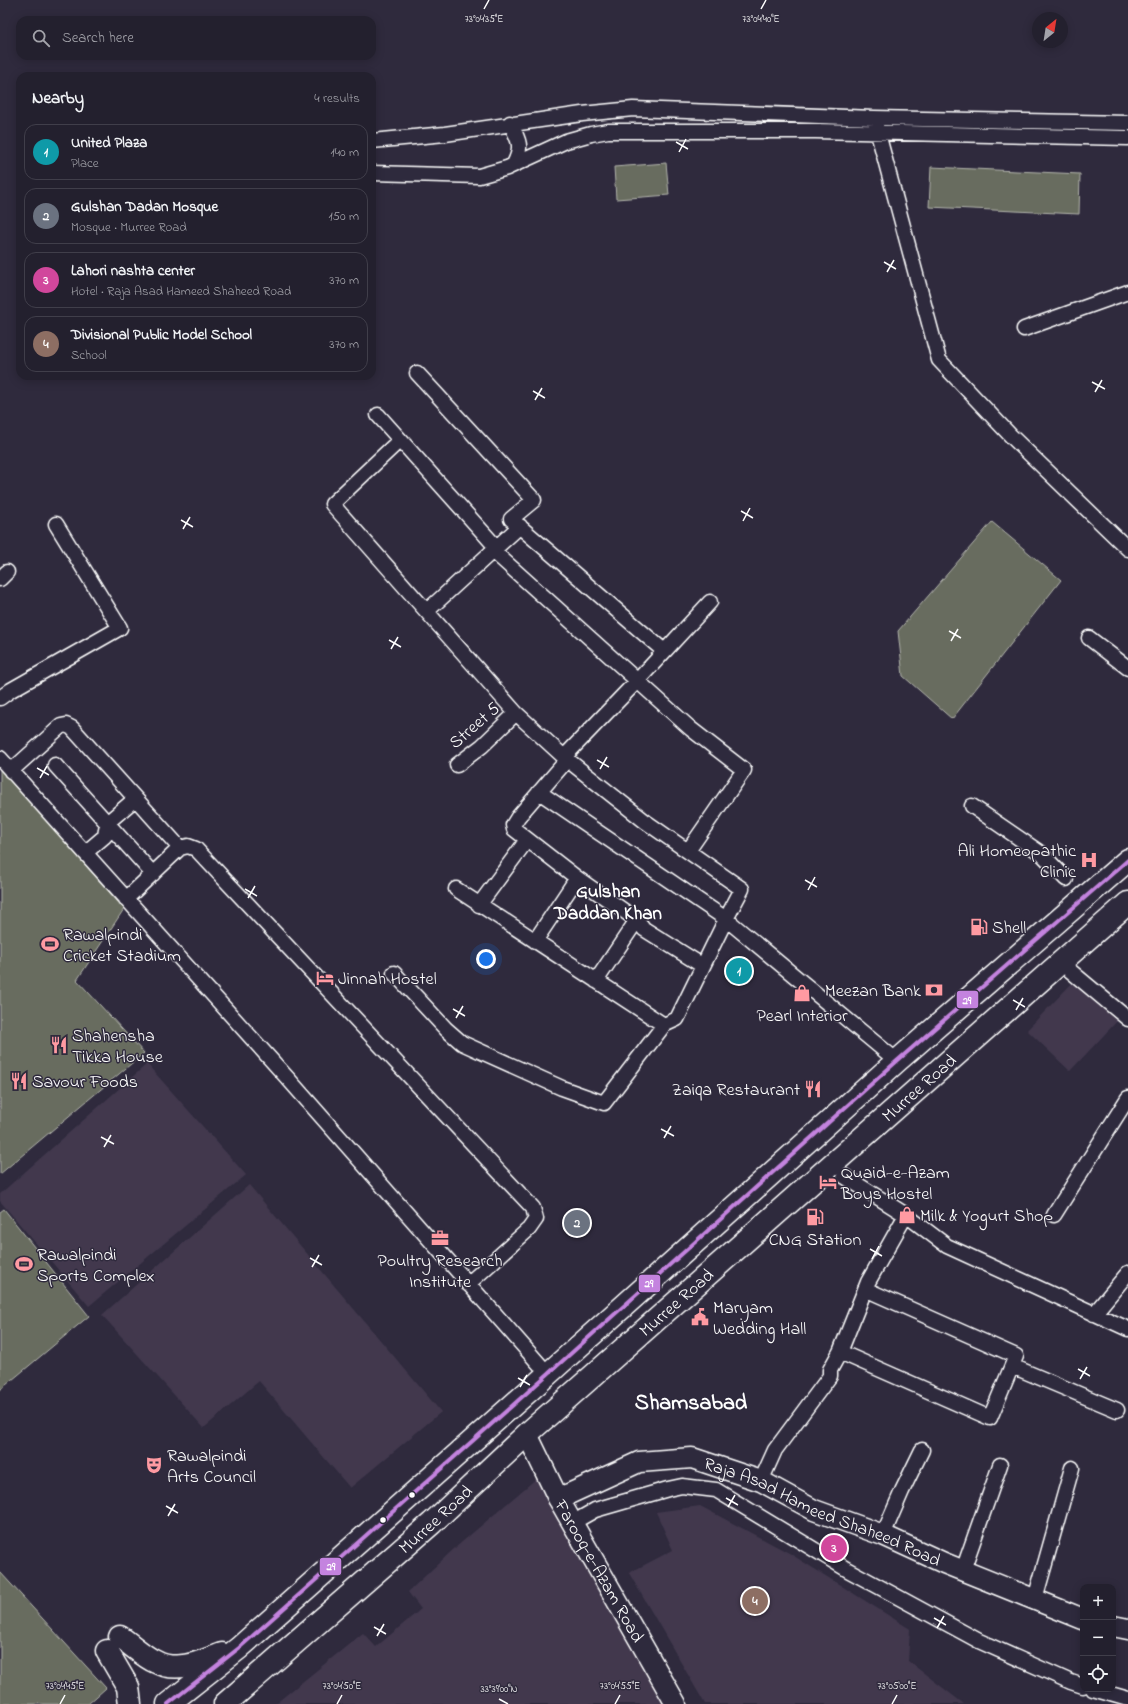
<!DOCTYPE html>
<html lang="en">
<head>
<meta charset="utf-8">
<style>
  :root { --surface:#23202e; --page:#2b2836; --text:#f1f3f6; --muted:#a3a3aa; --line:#403e4a; --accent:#bca0f2 }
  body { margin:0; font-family:"Indie Flower",sans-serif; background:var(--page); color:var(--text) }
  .controls { position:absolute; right:12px; bottom:12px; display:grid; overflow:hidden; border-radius:8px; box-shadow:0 2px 10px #0003 }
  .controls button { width:36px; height:36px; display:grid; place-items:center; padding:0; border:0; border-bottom:1px solid var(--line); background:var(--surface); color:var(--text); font:20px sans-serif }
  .compass { position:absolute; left:1032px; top:12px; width:36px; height:36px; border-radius:50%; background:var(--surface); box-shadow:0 2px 10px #0003; rotate:30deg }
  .you { position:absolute; left:486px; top:959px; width:14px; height:14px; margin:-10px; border:3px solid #fff; border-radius:50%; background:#1a73e8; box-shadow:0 0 0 6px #1a73e833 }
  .badge { display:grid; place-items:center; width:26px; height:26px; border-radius:50%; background:var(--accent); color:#fff; font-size:13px; font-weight:700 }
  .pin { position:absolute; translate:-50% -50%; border:2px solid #fff; box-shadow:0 1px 4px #0006 }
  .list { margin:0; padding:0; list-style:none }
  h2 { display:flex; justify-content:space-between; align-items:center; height:52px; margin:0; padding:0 16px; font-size:17px }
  h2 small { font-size:13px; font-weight:400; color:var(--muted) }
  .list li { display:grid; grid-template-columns:26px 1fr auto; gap:12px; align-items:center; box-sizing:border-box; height:56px; margin:0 8px 8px; padding:0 8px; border:1px solid var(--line); border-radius:12px }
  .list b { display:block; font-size:15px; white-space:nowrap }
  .list p { margin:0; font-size:13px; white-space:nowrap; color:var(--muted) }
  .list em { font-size:13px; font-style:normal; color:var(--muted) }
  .icon { flex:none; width:22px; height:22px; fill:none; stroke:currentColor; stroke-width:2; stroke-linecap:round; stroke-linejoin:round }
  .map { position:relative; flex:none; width:1128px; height:1704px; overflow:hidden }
  .search { position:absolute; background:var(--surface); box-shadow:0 2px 10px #0003; left:16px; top:16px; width:360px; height:44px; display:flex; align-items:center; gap:10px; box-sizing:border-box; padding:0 14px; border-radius:12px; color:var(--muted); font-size:15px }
  .panel { position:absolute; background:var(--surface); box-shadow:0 2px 10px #0003; left:16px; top:72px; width:360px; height:308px; border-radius:12px }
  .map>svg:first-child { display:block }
  .built { fill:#42394e }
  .green { fill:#686c5e; stroke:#b4b6ae }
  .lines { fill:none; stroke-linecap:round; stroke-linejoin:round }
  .street-casing { stroke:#fff; stroke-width:17 }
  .secondary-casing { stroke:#fff; stroke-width:23 }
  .primary-casing { stroke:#fff; stroke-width:25 }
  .street { stroke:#2f2a3d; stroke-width:14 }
  .secondary { stroke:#2f2a3d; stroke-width:20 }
  .primary { stroke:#2f2a3d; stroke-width:22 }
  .bus-1-casing { stroke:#2f2a3d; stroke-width:7 }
  .bus-1 { stroke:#c483df; stroke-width:4 }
  .ticks { fill:none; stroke:#fff; stroke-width:1.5 }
  .bus-dot { fill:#fff; stroke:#2f2a3d; stroke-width:1.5 }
  .labels { text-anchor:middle; stroke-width:3; stroke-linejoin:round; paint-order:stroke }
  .street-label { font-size:18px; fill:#fff; stroke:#2f2a3d }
  .poi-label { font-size:18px; fill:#fff; stroke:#2f2a3d; text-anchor:start }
  .neighbourhood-label { font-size:19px; font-weight:bold; fill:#fff; stroke:#2f2a3d }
  .district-label { font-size:22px; font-weight:bold; fill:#fff; stroke:#2f2a3d }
  .ticks-label { font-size:10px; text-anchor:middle; fill:#fff; stroke:#2f2a3d; stroke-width:3; stroke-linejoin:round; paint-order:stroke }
  .line-badge { stroke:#2f2a3d; stroke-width:1.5 }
  .badge-label { font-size:11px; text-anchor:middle; font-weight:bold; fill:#fff }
</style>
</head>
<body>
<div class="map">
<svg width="1128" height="1704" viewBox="0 0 1128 1704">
  <rect width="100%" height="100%" fill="#2f2a3d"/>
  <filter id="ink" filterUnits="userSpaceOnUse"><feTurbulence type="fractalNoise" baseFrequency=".025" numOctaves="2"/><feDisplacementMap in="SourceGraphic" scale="8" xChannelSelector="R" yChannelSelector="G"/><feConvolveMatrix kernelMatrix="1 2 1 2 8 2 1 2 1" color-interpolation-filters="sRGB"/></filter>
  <g filter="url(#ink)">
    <path class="built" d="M 1077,978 L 1120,1018 L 1070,1071 L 1027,1030 Z
      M 147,1064 L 246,1175 L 89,1306 L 0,1201 L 0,1194 Z
      M 249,1185 L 441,1412 L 350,1488 L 259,1381 L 204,1428 L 102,1315 Z
      M 537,1478 L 668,1704 L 275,1704 L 363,1633 L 376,1647 L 421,1609 L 408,1592 L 455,1548 Z
      M 700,1506 L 789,1553 L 910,1629 L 908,1661 L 964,1704 L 705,1704 L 629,1573 L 673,1550 L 656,1512 Z"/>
    <path class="green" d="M 666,163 L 669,195 L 616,199 L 614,167 Z
      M 931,167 L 1080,174 L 1079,214 L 929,207 Z
      M 992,522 L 1061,580 L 952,719 L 903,676 L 898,631 Z
      M 0,768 L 124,909 L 77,980 L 144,1053 L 0,1174 Z
      M 4,1209 L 89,1316 L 0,1390 L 0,1212 Z
      M 0,1572 L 106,1688 L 88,1704 L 0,1704 Z"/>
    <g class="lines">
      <g class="street-casing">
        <path id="street" d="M 510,123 C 519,140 523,147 514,164
          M 876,126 L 939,360 L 1011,436 L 1128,549
          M 372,141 L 445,134 L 582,114 L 633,109 L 874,118 L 1128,123
          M 372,173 L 479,176 L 507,168 L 566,141 L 591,134 L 608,131 L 815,131 L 1128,138
          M 1024,329 L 1128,292
          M 417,373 L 534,500 L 511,519 L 664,651
          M 378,415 L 497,548
          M 400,440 L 332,504 L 516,713 L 564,757 L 646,822 L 742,889 L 726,919 L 677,1019 L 664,1025 L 456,889
          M 493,551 L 691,729 L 744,770 L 688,851
          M 0,579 L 7,572
          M 427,611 L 520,526
          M 1089,638 L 1128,668
          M 0,698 L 11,690 L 120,628 L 56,524
          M 564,757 L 638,680 L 710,602
          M 0,758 L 291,1082 L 548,1374
          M 567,760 L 518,817 L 513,825 L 514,829 L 577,878 L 637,920 L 644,929 L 703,966
          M 55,765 L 153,874
          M 457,765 L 482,746 L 516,713
          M 11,771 L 61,726 L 66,725 L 72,728 L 180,848
          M 539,792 L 726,919 L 897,1061
          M 972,806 L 1042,854 L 1066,879
          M 85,853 L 105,836 L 107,823 L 135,799
          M 126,899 L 180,848 L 188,846 L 196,849 L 533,1208 L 536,1219 L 529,1229 L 468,1284
          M 479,905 L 527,840
          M 535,941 L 577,878
          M 1061,963 L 1128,1019
          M 394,973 L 446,1029 L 462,1043 L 562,1088 L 604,1103 L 664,1025
          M 596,981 L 637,920
          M 844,1176 L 906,1215 L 947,1246 L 1128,1329
          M 1054,1215 L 1128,1098
          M 1094,1314 L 1128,1273
          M 840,1352 L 990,1418 L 1016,1356 L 865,1289
          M 1012,1366 L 1117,1410
          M 761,1481 L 775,1450 L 830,1376 L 830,1370 L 840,1352 L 868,1282 L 906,1215
          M 572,1523 L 595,1510 L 668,1489 L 682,1486 L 716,1490 L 848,1570 L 979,1641 L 1071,1682 L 1083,1686
          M 883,1535 L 902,1491 L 922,1450
          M 963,1570 L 1000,1465
          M 1035,1599 L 1072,1468
          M 1093,1689 L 1128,1699"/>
      </g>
      <g class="secondary-casing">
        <g id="secondary">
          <path id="s1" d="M 527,1434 L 558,1498 L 676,1704"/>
          <path id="s2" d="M 558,1498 L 569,1494 L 639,1462 L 692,1458 L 761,1481 L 814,1510 L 883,1535 L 944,1563 L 1083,1619"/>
          <path d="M 1113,1626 L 1128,1629"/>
        </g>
      </g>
      <g class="primary-casing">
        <g id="primary">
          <path d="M 120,1637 C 131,1644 144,1657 156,1662 C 177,1673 201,1662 222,1654"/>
          <path d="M 107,1651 L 128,1687 L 130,1704"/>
          <path d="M 168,1704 L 239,1648 L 548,1374 L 897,1061 L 1128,860"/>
          <path id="s3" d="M 225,1704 L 432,1523 L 527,1434 L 1128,903"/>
        </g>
      </g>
      <use href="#street" class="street"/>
      <use href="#secondary" class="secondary"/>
      <use href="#primary" class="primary"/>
      <g class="bus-1-casing">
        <path id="bus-1" d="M 168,1704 L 239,1648 L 548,1374 L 897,1061 L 1128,860"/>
      </g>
      <use href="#bus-1" class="bus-1"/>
    </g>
  </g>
  <path class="ticks" d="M 484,9 L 489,0M 761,9 L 766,0M 676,142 L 688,149M 679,152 L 686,139M 884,262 L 896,269M 887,272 L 894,260M 1092,382 L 1105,389M 533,391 L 545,398M 1095,392 L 1102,380M 535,400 L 542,388M 741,511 L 753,518M 181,520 L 193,527M 743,521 L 750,508M 183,529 L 190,517M 949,631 L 961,638M 389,640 L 401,647M 951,641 L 958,629M 391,649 L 398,637M 597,760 L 609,767M 37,768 L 49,775M 600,769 L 607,757M 40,778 L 47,766M 805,880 L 817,887M 245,889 L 257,896M 808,890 L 815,877M 248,898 L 255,886M 1013,1000 L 1025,1007M 453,1009 L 465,1016M 1016,1010 L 1023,998M 456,1018 L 463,1006M 661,1129 L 674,1136M 101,1137 L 114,1144M 664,1138 L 671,1126M 104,1147 L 111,1135M 870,1249 L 882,1256M 310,1258 L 322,1265M 872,1259 L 879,1246M 312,1267 L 319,1255M 1078,1369 L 1090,1376M 518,1378 L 530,1385M 1080,1379 L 1087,1367M 520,1387 L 527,1375M 726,1498 L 738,1505M 166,1506 L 178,1513M 728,1507 L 735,1495M 168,1516 L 175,1504M 934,1618 L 946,1625M 374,1627 L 386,1634M 937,1628 L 944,1616M 377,1636 L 384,1624M 499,1699 L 508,1704M 60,1704 L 65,1695M 337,1704 L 342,1695M 615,1704 L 620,1695M 892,1704 L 897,1695"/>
  <defs>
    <g id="hospital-bare" transform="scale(1.38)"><path d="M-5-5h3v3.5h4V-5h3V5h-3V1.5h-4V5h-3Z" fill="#ff9aa2" stroke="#2f2a3d" stroke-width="2.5" paint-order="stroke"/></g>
    <g id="fuel-bare" transform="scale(1.38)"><path d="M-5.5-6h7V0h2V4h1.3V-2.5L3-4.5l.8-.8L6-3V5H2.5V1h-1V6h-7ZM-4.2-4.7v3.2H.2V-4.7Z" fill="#ff9aa2" stroke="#2f2a3d" stroke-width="2.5" paint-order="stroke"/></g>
    <g id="stadium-bare" transform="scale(1.38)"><path d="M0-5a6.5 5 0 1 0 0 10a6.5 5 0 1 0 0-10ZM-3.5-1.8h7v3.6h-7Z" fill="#ff9aa2" stroke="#2f2a3d" stroke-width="2.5" paint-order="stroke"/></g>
    <g id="hotel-bare" transform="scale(1.38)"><path d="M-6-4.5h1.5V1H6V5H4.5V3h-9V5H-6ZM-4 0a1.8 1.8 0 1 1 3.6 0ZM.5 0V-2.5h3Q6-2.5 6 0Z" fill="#ff9aa2" stroke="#2f2a3d" stroke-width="2.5" paint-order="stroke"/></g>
    <g id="bank-bare" transform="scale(1.38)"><path d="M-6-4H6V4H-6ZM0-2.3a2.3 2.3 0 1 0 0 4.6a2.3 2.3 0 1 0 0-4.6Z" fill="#ff9aa2" stroke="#2f2a3d" stroke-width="2.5" paint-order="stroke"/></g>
    <g id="shop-bare" transform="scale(1.38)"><path d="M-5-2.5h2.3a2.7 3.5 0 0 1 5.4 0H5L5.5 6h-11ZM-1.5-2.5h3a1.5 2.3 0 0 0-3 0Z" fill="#ff9aa2" stroke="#2f2a3d" stroke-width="2.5" paint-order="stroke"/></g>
    <g id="restaurant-bare" transform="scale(1.38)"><path d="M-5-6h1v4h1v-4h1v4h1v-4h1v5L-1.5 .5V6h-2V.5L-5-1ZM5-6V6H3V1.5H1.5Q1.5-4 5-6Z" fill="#ff9aa2" stroke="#2f2a3d" stroke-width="2.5" paint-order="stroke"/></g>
    <g id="office-bare" transform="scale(1.38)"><path d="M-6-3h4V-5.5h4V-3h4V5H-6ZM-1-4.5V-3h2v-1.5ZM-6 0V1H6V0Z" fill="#ff9aa2" stroke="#2f2a3d" stroke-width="2.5" paint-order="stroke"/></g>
    <g id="civic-bare" transform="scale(1.38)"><path d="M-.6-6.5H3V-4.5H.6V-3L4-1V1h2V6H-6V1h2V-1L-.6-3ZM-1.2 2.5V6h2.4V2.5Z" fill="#ff9aa2" stroke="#2f2a3d" stroke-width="2.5" paint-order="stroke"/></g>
    <g id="theatre-bare" transform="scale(1.38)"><path d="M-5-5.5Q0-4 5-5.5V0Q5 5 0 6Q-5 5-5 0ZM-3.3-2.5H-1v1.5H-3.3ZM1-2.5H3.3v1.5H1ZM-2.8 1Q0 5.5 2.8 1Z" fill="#ff9aa2" stroke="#2f2a3d" stroke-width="2.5" paint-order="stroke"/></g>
  </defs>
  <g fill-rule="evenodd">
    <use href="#hospital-bare" x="1089" y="860"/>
    <use href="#fuel-bare" x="979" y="927"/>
    <use href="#stadium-bare" x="50" y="944"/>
    <use href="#hotel-bare" x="325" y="978"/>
    <use href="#bank-bare" x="934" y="990"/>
    <use href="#shop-bare" x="802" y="993"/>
    <use href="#restaurant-bare" x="59" y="1045"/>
    <use href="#restaurant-bare" x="19" y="1081"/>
    <use href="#restaurant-bare" x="813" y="1089"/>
    <use href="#hotel-bare" x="828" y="1182"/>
    <use href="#shop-bare" x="907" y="1215"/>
    <use href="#fuel-bare" x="815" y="1217"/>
    <use href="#office-bare" x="440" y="1238"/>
    <use href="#stadium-bare" x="24" y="1264"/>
    <use href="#civic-bare" x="700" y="1317"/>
    <use href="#theatre-bare" x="154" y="1465"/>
  </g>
  <g class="bus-dot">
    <circle cx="412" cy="1495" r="3.5"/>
    <circle cx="383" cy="1520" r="3.5"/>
  </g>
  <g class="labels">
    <g class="street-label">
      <text transform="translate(474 725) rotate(-41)" y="6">Street 5</text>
      <text dy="6" stroke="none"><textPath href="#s3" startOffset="928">Murree Road</textPath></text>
      <text dy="6" stroke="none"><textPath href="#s3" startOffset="604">Murree Road</textPath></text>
      <text dy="6" stroke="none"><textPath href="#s2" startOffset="283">Raja Asad Hameed Shaheed Road</textPath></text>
      <text dy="6" stroke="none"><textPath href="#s3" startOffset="280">Murree Road</textPath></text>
      <text dy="6" stroke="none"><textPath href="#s1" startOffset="155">Farooq-e-Azam Road</textPath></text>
    </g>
    <g class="poi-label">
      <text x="1076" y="856" text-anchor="end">Ali Homeopathic<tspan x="1076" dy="21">Clinic</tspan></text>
      <text x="992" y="933">Shell</text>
      <text x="63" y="940">Rawalpindi<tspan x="63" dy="21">Cricket Stadium</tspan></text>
      <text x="338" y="984">Jinnah Hostel</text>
      <text x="921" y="996" text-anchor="end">Meezan Bank</text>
      <text x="802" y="1021" text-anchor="middle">Pearl Interior</text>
      <text x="72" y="1041">Shahensha<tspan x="72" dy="21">Tikka House</tspan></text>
      <text x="32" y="1087">Savour Foods</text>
      <text x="800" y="1095" text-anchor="end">Zaiqa Restaurant</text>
      <text x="841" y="1178">Quaid-e-Azam<tspan x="841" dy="21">Boys Hostel</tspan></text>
      <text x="920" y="1221">Milk &amp; Yogurt Shop</text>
      <text x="815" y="1245" text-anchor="middle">CNG Station</text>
      <text x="37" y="1260">Rawalpindi<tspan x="37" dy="21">Sports Complex</tspan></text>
      <text x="440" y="1266" text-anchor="middle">Poultry Research<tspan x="440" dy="21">Institute</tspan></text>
      <text x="713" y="1313">Maryam<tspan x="713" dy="21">Wedding Hall</tspan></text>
      <text x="167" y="1461">Rawalpindi<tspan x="167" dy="21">Arts Council</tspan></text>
    </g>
    <g class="neighbourhood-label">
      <text x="608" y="897">Gulshan<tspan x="608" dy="22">Daddan Khan</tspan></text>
    </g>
    <g class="district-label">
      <text x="691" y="1409">Shamsabad</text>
    </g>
  </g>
  <g class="ticks-label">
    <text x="484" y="22">73°04'35"E</text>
    <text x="761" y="22">73°04'40"E</text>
    <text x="65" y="1689">73°04'45"E</text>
    <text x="342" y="1689">73°04'50"E</text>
    <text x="620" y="1689">73°04'55"E</text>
    <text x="897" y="1689">73°05'00"E</text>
    <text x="499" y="1692">33°39'00"N</text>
  </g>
  <g class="line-badge">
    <rect x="956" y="990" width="23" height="19" rx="4" fill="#c483df"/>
    <rect x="638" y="1274" width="23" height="19" rx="4" fill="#c483df"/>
    <rect x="319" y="1557" width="23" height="19" rx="4" fill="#c483df"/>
  </g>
  <g class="badge-label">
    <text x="967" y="1004">29</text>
    <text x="649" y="1287">29</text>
    <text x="331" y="1570">29</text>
  </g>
</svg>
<div class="controls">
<button>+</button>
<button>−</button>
<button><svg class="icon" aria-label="locate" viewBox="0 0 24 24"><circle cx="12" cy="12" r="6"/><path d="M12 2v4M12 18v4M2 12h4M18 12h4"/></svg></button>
</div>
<svg class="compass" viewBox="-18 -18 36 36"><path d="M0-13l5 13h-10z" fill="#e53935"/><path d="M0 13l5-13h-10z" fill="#a3a3aa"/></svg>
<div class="you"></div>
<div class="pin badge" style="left:739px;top:971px;background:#0f9aa8">1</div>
<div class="pin badge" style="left:577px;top:1223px;background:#6b7280">2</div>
<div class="pin badge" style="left:834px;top:1548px;background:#d1479c">3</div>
<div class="pin badge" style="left:755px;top:1601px;background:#8d6e63">4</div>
<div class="search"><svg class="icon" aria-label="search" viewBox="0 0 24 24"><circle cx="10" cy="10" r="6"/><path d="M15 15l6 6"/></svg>Search here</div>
<section class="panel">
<h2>Nearby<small>4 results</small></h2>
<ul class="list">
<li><span class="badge" style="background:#0f9aa8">1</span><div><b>United Plaza</b><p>Place</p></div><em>140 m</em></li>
<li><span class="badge" style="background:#6b7280">2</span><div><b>Gulshan Dadan Mosque</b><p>Mosque · Murree Road</p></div><em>150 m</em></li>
<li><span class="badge" style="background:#d1479c">3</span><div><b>Lahori nashta center</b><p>Hotel · Raja Asad Hameed Shaheed Road</p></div><em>370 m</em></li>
<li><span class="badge" style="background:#8d6e63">4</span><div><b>Divisional Public Model School</b><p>School</p></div><em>370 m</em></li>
</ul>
</section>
</div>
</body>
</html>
